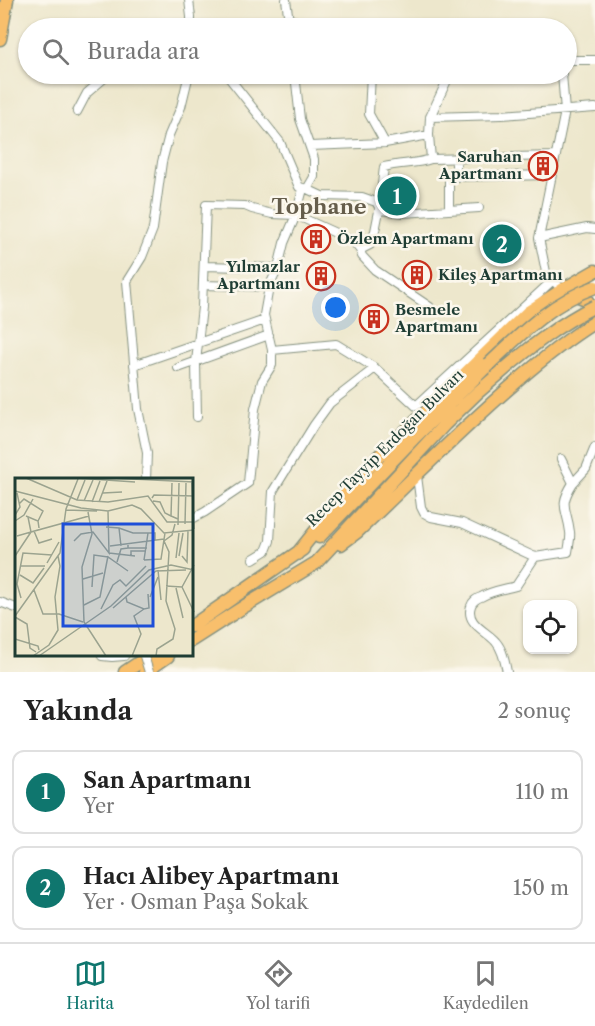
<!DOCTYPE html>
<html lang="tr">
<head>
<meta charset="utf-8">
<style>
  :root { --surface:#fff; --page:#f6f6f6; --text:#222; --muted:#767676; --line:#e0e0e0; --accent:#0f766e }
  body { margin:0; font-family:"Libre Caslon Text",serif; background:var(--page); color:var(--text) }
  .controls { position:absolute; right:18px; bottom:18px; display:grid; overflow:hidden; border-radius:12px; box-shadow:0 2px 4px #0004 }
  .controls button { width:54px; height:54px; display:grid; place-items:center; padding:0; border:0; border-bottom:2px solid var(--line); background:var(--surface); color:var(--text); font:30px sans-serif }
  .you { position:absolute; left:336px; top:308px; width:21px; height:21px; margin:-15px; border:4px solid #fff; border-radius:50%; background:#1a73e8; box-shadow:0 0 0 9px #1a73e833 }
  .badge { display:grid; place-items:center; width:39px; height:39px; border-radius:50%; background:var(--accent); color:#fff; font-size:20px; font-weight:700 }
  .pin { position:absolute; translate:-50% -50%; border:3px solid #fff; box-shadow:0 2px 6px #0006 }
  .list { margin:0; padding:0; list-style:none }
  h2 { display:flex; justify-content:space-between; align-items:center; height:78px; margin:0; padding:0 24px; font-size:26px }
  h2 small { font-size:20px; font-weight:400; color:var(--muted) }
  .list li { display:grid; grid-template-columns:39px 1fr auto; gap:18px; align-items:center; box-sizing:border-box; height:84px; margin:0 12px 12px; padding:0 12px; border:2px solid var(--line); border-radius:12px }
  .list b { display:block; font-size:22px; white-space:nowrap }
  .list p { margin:0; font-size:20px; white-space:nowrap; color:var(--muted) }
  .list em { font-size:20px; font-style:normal; color:var(--muted) }
  .icon { flex:none; width:33px; height:33px; fill:none; stroke:currentColor; stroke-width:2; stroke-linecap:round; stroke-linejoin:round }
  .map { position:relative; flex:none; width:595px; height:672px; overflow:hidden }
  .search { position:absolute; background:var(--surface); box-shadow:0 2px 4px #0004; left:18px; right:18px; top:18px; height:66px; display:flex; align-items:center; gap:15px; box-sizing:border-box; padding:0 21px; border-radius:33px; color:var(--muted); font-size:22px }
  .sheet { height:270px; background:var(--surface) }
  nav { display:flex; justify-content:space-around; align-items:center; box-sizing:border-box; height:84px; border-top:2px solid var(--line); background:var(--surface); font-size:16px; color:var(--muted) }
  nav a { display:grid; justify-items:center; gap:3px }
  nav .on { color:var(--accent) }
  .map>svg:first-child { display:block }
  .lines { fill:none; stroke-linecap:round; stroke-linejoin:round }
  .street-casing { stroke:#869280; stroke-width:10 }
  .primary-casing { stroke:#869280; stroke-width:15 }
  .street { stroke:#fff; stroke-width:8 }
  .primary { stroke:#f8bf6c; stroke-width:12 }
  .street-bridge-casing { stroke:#869280; stroke-width:10; stroke-linecap:butt }
  .primary-bridge-casing { stroke:#869280; stroke-width:15; stroke-linecap:butt }
  .street-bridge { stroke:#fff; stroke-width:8 }
  .primary-bridge { stroke:#f8bf6c; stroke-width:12 }
  .labels { text-anchor:middle; stroke-width:5; stroke-linejoin:round; paint-order:stroke }
  .poi-label { font-size:15px; font-weight:bold; fill:#1f3d34; stroke:#fbf7ec; text-anchor:start }
  .street-label { font-size:15px; fill:#1f3d34; stroke:#fbf7ec }
  .district-label { font-size:21px; font-weight:bold; fill:#655d4b; stroke:#fbf7ec }
  .inset-road { fill:none; stroke:#9ba38f; stroke-width:1.5 }
  .view { fill:#1d4ed8; fill-opacity:0.15; stroke:#1d4ed8; stroke-width:3 }
  .inset-edge { fill:none; stroke:#1f3d34; stroke-width:3 }
</style>
</head>
<body>
<div class="map">
<svg width="595" height="672" viewBox="0 0 595 672">
  <rect width="100%" height="100%" fill="#fbf7ec"/>
  <filter id="ink" filterUnits="userSpaceOnUse"><feTurbulence type="fractalNoise" baseFrequency=".0167" numOctaves="2"/><feDisplacementMap in="SourceGraphic" scale="12" xChannelSelector="R" yChannelSelector="G"/><feConvolveMatrix kernelMatrix="1 2 1 2 8 2 1 2 1" color-interpolation-filters="sRGB"/></filter>
  <filter id="wash" filterUnits="userSpaceOnUse"><feTurbulence type="fractalNoise" baseFrequency=".008" numOctaves="4" result="noise"/><feDisplacementMap in="SourceGraphic" scale="24" xChannelSelector="R" yChannelSelector="G"/><feGaussianBlur stdDeviation="1.35" result="paint"/><feColorMatrix in="noise" values="0 0 0 0 0 0 0 0 0 0 0 0 0 0 0 0 0 1.4 0 .05"/><feComposite in="paint" operator="in"/></filter>
  <g filter="url(#wash)">
    <rect width="100%" height="100%" fill="#ede7cc"/>
  </g>
  <g filter="url(#ink)">
    <g class="lines">
      <g class="street-casing">
        <path id="street" d="M 189,0 L 191,17 L 191,28
          M 286,0 L 290,28
          M 289,20 L 338,26 L 366,25 L 374,26 L 373,28
          M 566,60 L 595,60
          M 226,74 L 280,142 L 299,187 L 307,189 L 314,177 L 314,159 L 300,119 L 295,74
          M 371,74 L 369,114 L 385,143
          M 77,112 L 87,93 L 109,74
          M 430,117 L 450,74
          M 429,135 L 431,159 L 556,156
          M 310,146 L 385,143 L 429,135 L 430,117 L 502,115 L 595,108
          M 456,158 L 456,177
          M 307,189 L 322,196 L 362,197 L 376,202 L 381,210 L 403,213 L 479,208
          M 449,210 L 449,177 L 552,175
          M 539,238 L 587,228 L 595,229
          M 360,250 L 370,245 L 375,231 L 382,196 L 382,184 L 384,167 C 400,163 416,164 431,159
          M 204,266 L 278,268
          M 203,285 L 269,287
          M 562,290 L 546,272 L 539,238 L 565,111 L 562,74
          M 272,350 L 336,344 L 375,368
          M 134,365 L 265,320
          M 178,368 L 269,335
          M 197,417 L 196,362 L 202,307 L 206,205 L 245,206 L 252,209 L 272,214 L 296,215 L 353,241 L 360,250 L 362,256 L 375,270 L 430,307
          M 417,476 L 421,507 L 424,513 L 431,517 L 462,523 L 535,557 L 568,552 C 569,545 571,538 570,532 C 567,507 558,507 573,483 L 561,459
          M 146,480 L 147,453 L 138,409 L 127,281 L 142,257 L 153,229 L 162,162 L 169,135 L 181,107 L 189,74
          M 573,483 L 586,469 L 595,447
          M 192,519 L 205,512 L 248,483 L 255,409 L 262,381 L 272,365 L 272,350 L 264,315 L 269,287 L 278,268 L 284,243 L 296,215 L 303,189
          M 253,559 L 266,551 L 270,541 L 273,491 L 314,425 L 330,403 L 375,368 L 416,406 L 553,280
          M 0,602 L 16,608
          M 102,656 L 112,657 L 124,656
          M 507,672 C 505,662 503,650 496,642 C 487,631 465,624 471,606 C 472,602 477,598 481,597 C 491,591 505,589 516,586 L 535,557"/>
      </g>
      <g class="primary-casing">
        <path id="primary" d="M 0,39 L 7,0
          M 568,292 L 586,299 L 595,314
          M 319,537 L 413,439 L 489,364
          M 341,544 L 357,532 C 410,482 460,430 515,383 C 540,361 566,340 595,322
          M 297,554 L 351,487 L 378,457 L 425,413 L 528,312 L 562,290 L 595,271
          M 192,626 L 303,549
          M 192,640 L 245,606 L 316,563 L 445,424 L 477,393 L 499,374
          M 125,672 L 149,656
          M 145,672 L 168,656"/>
      </g>
      <use href="#street" class="street"/>
      <use href="#primary" class="primary"/>
      <g class="street-bridge-casing">
        <path id="street-bridge" d="M 144,656 L 149,672"/>
      </g>
      <g class="primary-bridge-casing">
        <path id="primary-bridge" d="M 489,364 C 521,334 552,302 595,287
          M 499,374 C 529,348 559,324 595,306"/>
      </g>
      <use href="#street-bridge" class="street-bridge"/>
      <use href="#primary-bridge" class="primary-bridge"/>
    </g>
  </g>
  <defs>
    <g id="building-ring" transform="scale(1.5)"><circle r="9.5" fill="#fbf7ec" stroke="#c8321e" stroke-width="1.5"/><path d="M-4-6H4V6H1V3H-1V6H-4ZM-2.5-4.3h1.7v1.8h-1.7ZM.8-4.3h1.7v1.8H.8ZM-2.5-1h1.7V.8h-1.7ZM.8-1h1.7V.8H.8Z" fill="#c8321e"/></g>
  </defs>
  <g fill-rule="evenodd">
    <use href="#building-ring" x="543" y="166"/>
    <use href="#building-ring" x="316" y="239"/>
    <use href="#building-ring" x="417" y="275"/>
    <use href="#building-ring" x="321" y="276"/>
    <use href="#building-ring" x="374" y="319"/>
  </g>
  <g class="labels">
    <g class="poi-label">
      <text x="522" y="162" text-anchor="end">Saruhan<tspan x="522" dy="17">Apartmanı</tspan></text>
      <text x="337" y="244">Özlem Apartmanı</text>
      <text x="300" y="272" text-anchor="end">Yılmazlar<tspan x="300" dy="17">Apartmanı</tspan></text>
      <text x="438" y="280">Kileş Apartmanı</text>
      <text x="395" y="315">Besmele<tspan x="395" dy="17">Apartmanı</tspan></text>
    </g>
    <g class="street-label">
      <text transform="translate(385 448) rotate(-45)" y="5">Recep Tayyip Erdoğan Bulvarı</text>
    </g>
    <g class="district-label">
      <text x="319" y="214">Tophane</text>
    </g>
  </g>
  <g transform="translate(15 478)">
    <rect width="178" height="178" fill="#ede7cc"/>
    <path class="inset-road" d="M 11,0 L 62,22 L 93,24 L 133,18 L 152,44 L 179,44M 61,0 L 120,4M 96,0 L 179,4M 157,5 L 156,38 L 163,41M 177,5 L 179,51M 0,13 L 66,30 L 93,33 L 117,27 L 126,31 L 149,55 L 179,52M 88,15 L 107,14M 137,20 L 139,17 L 179,18M 62,22 L 70,2M 69,23 L 78,2M 138,23 L 145,24 L 150,35 L 156,38M 77,24 L 85,3M 84,24 L 92,3M 4,26 L 9,21 L 28,33 L 23,43M 51,32 L 82,33M 73,34 L 77,56 L 67,89 L 69,144 L 91,178M 0,37 L 5,29 L 2,15M 11,38 L 23,43 L 24,50M 0,43 L 9,37 L 18,21M 170,46 L 171,5M 163,47 L 164,5M 91,49 L 104,50 L 106,68M 104,50 L 118,55 L 140,55 L 140,62M 19,53 L 24,65 L 37,61M 2,58 L 16,54 L 13,39M 59,63 L 66,56 L 78,54 L 94,75 L 93,33M 149,63 L 157,57 L 160,46M 113,67 L 113,70 L 132,70M 95,68 L 149,61M 94,75 L 120,78M 0,78 L 16,54 L 74,38M 116,78 L 116,73 L 131,73M 164,78 L 168,55M 167,78 L 172,84 L 173,53M 161,80 L 164,55M 129,82 L 146,81 L 150,55M 129,82 L 133,55M 102,84 L 106,71 L 113,70M 32,85 L 44,64M 5,88 L 30,88M 143,92 L 146,122M 5,97 L 18,105 L 29,90M 68,101 L 88,95M 151,108 L 167,109 L 179,87M 77,109 L 79,77 L 93,79 L 113,93M 167,109 L 179,134M 161,110 L 168,140M 19,112 L 28,136 L 44,136 L 68,144M 111,119 L 112,124 L 129,131 L 134,130 L 133,116M 135,119 L 143,99M 6,120 L 2,106 L 8,75 L 37,77M 69,127 L 85,119 L 93,78M 98,130 L 141,93 L 171,92M 86,131 L 98,107 L 105,102 L 111,108 L 131,88M 0,138 L 45,75 L 51,31 L 63,1M 0,139 L 12,146 L 15,170 L 21,174M 0,161 L 23,168 L 24,172M 18,178 L 34,167 L 43,152 L 40,119 L 45,88 L 43,78M 24,178 L 96,128 L 134,92 L 156,87 L 179,92M 117,178 L 126,156 L 119,138 L 129,131M 141,178 L 142,171 L 158,161 L 160,151 L 151,123 L 154,74 L 149,63"/>
    <path class="view" d="M 48,46 L 138,46 L 138,148 L 48,148 Z"/>
    <rect width="178" height="178" class="inset-edge"/>
  </g>
</svg>
<div class="controls">
<button><svg class="icon" aria-label="locate" viewBox="0 0 24 24"><circle cx="12" cy="12" r="6"/><path d="M12 2v4M12 18v4M2 12h4M18 12h4"/></svg></button>
</div>
<div class="you"></div>
<div class="pin badge" style="left:397px;top:196px">1</div>
<div class="pin badge" style="left:502px;top:244px">2</div>
<div class="search"><svg class="icon" aria-label="search" viewBox="0 0 24 24"><circle cx="10" cy="10" r="6"/><path d="M15 15l6 6"/></svg>Burada ara</div>
</div>
<section class="sheet">
<h2>Yakında<small>2 sonuç</small></h2>
<ul class="list">
<li><span class="badge">1</span><div><b>San Apartmanı</b><p>Yer</p></div><em>110 m</em></li>
<li><span class="badge">2</span><div><b>Hacı Alibey Apartmanı</b><p>Yer · Osman Paşa Sokak</p></div><em>150 m</em></li>
</ul>
</section>
<nav>
<a class="on"><svg class="icon" aria-label="map" viewBox="0 0 24 24"><path d="M3 6l6-2 6 2 6-2v14l-6 2-6-2-6 2zM9 4v14M15 6v14"/></svg>Harita</a>
<a><svg class="icon" aria-label="directions" viewBox="0 0 24 24"><path d="M12 3l9 9-9 9-9-9zM9 14v-3h6M13 9l2 2-2 2"/></svg>Yol tarifi</a>
<a><svg class="icon" aria-label="saved" viewBox="0 0 24 24"><path d="M7 4h10v16l-5-4-5 4z"/></svg>Kaydedilen</a>
</nav>
</body>
</html>
